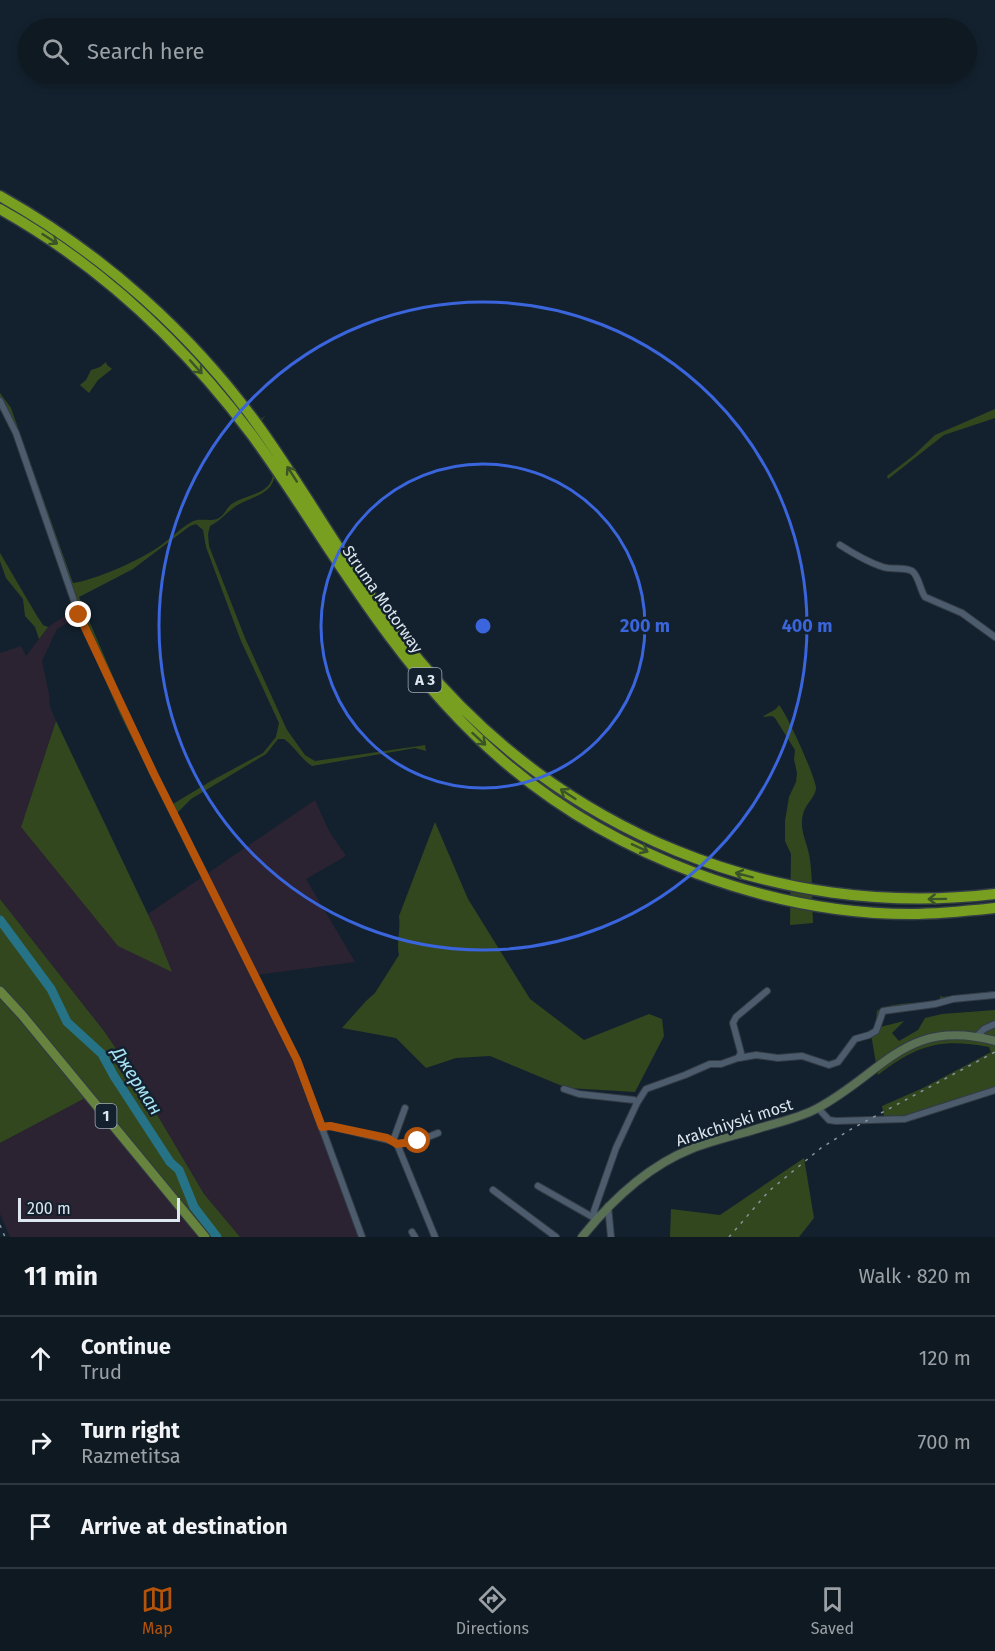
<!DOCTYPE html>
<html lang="en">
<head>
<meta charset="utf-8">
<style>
  :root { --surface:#0e1922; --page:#1c262f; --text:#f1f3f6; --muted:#9ba0a5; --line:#2e3840; --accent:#b45309 }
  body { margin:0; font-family:"Fira Sans",sans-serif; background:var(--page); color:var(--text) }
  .scale { position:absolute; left:18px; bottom:15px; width:162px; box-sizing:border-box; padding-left:6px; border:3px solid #dee7f0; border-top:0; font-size:16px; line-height:21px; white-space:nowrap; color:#dee7f0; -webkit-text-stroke:4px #13212e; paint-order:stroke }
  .stop { position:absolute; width:18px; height:18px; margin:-14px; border:4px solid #b45309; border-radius:50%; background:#fff }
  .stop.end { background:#b45309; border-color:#fff; box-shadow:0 2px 6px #0008 }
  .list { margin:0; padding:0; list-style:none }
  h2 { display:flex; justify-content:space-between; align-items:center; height:78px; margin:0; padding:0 24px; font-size:26px }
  h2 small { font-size:20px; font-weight:400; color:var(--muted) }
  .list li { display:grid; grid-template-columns:39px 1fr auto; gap:18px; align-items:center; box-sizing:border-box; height:84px; padding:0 24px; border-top:2px solid var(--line) }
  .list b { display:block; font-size:22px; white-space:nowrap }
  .list p { margin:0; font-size:20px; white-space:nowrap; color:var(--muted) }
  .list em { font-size:20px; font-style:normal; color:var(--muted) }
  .icon { flex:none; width:33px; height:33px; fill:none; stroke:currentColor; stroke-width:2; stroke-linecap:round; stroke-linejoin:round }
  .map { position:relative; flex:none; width:995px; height:1237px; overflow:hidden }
  .search { position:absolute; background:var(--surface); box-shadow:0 3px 9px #0003; left:18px; right:18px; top:18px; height:66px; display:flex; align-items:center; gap:15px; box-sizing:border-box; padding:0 21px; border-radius:33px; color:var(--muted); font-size:22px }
  .sheet { height:330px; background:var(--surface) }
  nav { display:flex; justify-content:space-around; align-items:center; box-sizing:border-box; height:84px; border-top:2px solid var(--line); background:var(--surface); font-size:16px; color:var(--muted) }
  nav a { display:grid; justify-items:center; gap:3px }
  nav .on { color:var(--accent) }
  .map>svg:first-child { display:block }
  .industrial { fill:#2b2232 }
  .green { fill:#33471f; fill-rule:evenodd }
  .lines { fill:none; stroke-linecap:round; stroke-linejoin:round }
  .river { stroke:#267387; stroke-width:9 }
  .minor-casing { stroke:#323b46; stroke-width:8 }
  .secondary-casing { stroke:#323b46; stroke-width:10 }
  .primary-casing { stroke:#323b46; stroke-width:11 }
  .motorway-casing { stroke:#323b46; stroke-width:13 }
  .minor { stroke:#4d5c6c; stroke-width:6 }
  .secondary { stroke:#5a7055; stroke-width:8 }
  .primary { stroke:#67843e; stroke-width:9 }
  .motorway { stroke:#789f1f; stroke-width:10 }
  .rail { stroke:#89949f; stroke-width:1.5; stroke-dasharray:3 6; stroke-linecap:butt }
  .oneway { stroke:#3b5328 }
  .route { stroke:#b45309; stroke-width:8 }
  .ring { fill:none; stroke:#3a65dc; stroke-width:3 }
  .labels { text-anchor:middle; stroke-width:5; stroke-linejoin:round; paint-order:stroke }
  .shield { fill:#13212e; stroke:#a1acb6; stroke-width:1.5 }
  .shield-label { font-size:15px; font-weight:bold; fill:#dee7f0 }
  .street-label { font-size:16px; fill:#dee7f0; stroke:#13212e }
  .water-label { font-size:18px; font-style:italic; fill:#a8e4f6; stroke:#13212e }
  .centre { fill:#3a65dc; stroke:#13212e; stroke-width:3 }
  .ring-label { font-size:18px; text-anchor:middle; font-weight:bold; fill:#3a65dc; stroke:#13212e; stroke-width:5; stroke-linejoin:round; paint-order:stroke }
</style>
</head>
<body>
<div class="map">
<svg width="995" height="1237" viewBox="0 0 995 1237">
  <rect width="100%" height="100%" fill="#13212e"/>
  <path class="industrial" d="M 74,610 L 81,624 L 71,621 L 57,629 L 42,661 L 49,694 L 50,707 L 56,721 L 21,827 L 155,929 L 148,914 L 315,800 L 329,831 L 346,856 L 306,879 L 355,962 L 256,975 L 297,1060 L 362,1237 L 240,1237 L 204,1194 L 133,1074 L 104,1031 L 0,899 L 0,653 L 21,646 L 26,656 L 48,627 Z
    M 89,1096 L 205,1237 L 10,1237 L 0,1214 L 0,1143 Z"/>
  <path class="green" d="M 106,362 L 107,365 L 112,369 L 98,380 L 89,393 L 80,385 L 86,380 L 91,370 L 100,367 Z
    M 0,393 L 11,408 L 73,583 C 95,580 138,561 157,548 C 169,540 178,530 190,523 C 199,517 207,522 217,519 C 225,516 226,507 233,503 C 248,494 273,494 273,472 L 250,430 L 254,424 L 265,416 L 261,422 L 275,471 C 275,497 248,496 232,509 C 224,515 220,521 210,526 L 208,534 L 209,546 L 245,638 L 287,730 L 305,755 L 315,761 L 419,746 L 425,745 L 426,751 L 415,748 L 312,766 C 301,759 295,747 284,739 L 278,739 L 266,754 L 191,799 L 177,813 L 208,873 L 201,877 L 120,714 L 74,610 L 19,445 L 0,408 ZM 196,524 L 203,530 L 206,547 L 241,641 L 279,723 L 276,737 L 263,753 L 211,781 L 173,804 L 138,735 L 79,597 L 133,569 L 190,526 Z
    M 995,409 L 995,418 L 944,435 L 888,479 L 887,476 L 914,455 L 935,435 Z
    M 0,553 L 37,616 L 43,625 L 48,627 L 39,639 L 35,627 L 25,616 L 23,599 L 6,578 L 0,561 Z
    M 779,705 C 786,712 817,780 816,789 C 813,803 801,804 802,827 C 803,836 807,845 809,854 C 813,876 812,900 813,923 L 790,925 L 791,854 L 785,841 L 785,821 L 789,797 L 796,782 L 797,773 L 794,759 L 795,750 L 775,718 L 772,716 L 763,717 C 768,712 775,712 779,705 Z
    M 56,721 L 155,929 L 172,972 L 118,946 L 21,827 Z
    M 435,822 L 468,899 L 530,999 L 584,1040 L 649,1014 L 662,1019 L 664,1036 L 635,1092 L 567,1088 L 490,1056 L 456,1058 L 426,1068 L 396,1038 L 342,1028 L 366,1001 L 375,993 L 399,955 C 396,942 401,930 399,916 Z
    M 0,899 L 104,1031 L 133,1074 L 204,1194 L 240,1237 L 205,1237 L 89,1096 L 0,1143 Z
    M 995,991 L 995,995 L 885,1011 L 880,1027 L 904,1021 L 892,1033 L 899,1041 L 918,1030 L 925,1018 L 942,1014 L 995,1010 L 995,1091 L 936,1110 L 887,1119 L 884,1116 L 882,1106 L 923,1088 L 991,1052 L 989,1047 C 940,1038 917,1045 878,1075 L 871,1034 L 875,1031 L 877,1011 C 889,1002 923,1003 939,1001 L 941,995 L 942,997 Z
    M 804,1158 L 814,1218 L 799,1237 L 670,1237 L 671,1209 L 720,1215 Z"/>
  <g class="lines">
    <path class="river" d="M 0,920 L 51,989 L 67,1022 L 102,1054 L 114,1076 L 170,1162 L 179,1170 L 194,1207 L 217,1237"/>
    <g class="minor-casing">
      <path id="minor" d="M 0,401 L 16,433 L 79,615 L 154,774 L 297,1060 L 362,1237
        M 840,545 C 854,554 867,562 883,567 C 892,570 904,567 912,571 C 919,576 920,590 925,597 L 962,613 L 995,637
        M 977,1036 L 984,1029 L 995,1024
        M 739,1058 L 756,1055 L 778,1058 L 802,1056 L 829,1065 L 838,1062 L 855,1039 L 869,1035 L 876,1031 L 883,1011 L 935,1004 L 953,999 L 995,995
        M 564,1089 L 579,1094 L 634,1100 L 637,1103
        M 405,1108 L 393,1141 L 397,1144 L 435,1237
        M 818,1108 L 829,1120 L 836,1121 L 905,1119 L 995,1090
        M 322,1127 L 330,1126 L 393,1141
        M 397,1144 L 418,1141 L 438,1133
        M 538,1186 L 596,1219 L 594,1211 L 616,1148 L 637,1103 L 646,1089 L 685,1075 L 710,1064 L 721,1064 L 738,1058 L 741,1053 L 733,1023 L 736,1017 L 767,991
        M 493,1190 L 556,1237
        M 608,1206 L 611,1237
        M 412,1232 L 415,1237"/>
    </g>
    <g class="secondary-casing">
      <path id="secondary" d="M 582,1237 C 611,1201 646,1167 691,1149 C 709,1142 728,1137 747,1132 C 770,1124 795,1120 816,1109 C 884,1073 906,1017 995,1041"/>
    </g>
    <g class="primary-casing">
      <path id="primary" d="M 0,991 L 22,1015 L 205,1237"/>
    </g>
    <g class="motorway-casing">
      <path id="motorway" d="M 0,196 C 103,254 193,334 262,431 C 315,506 359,588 418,659 C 559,831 774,920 995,894
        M 0,209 C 100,265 183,343 252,435 C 300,501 341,572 390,637 C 425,684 464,728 508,765 C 616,856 770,914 911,914 C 939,914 967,911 995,908"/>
    </g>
    <use href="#minor" class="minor"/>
    <use href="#secondary" class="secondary"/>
    <use href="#primary" class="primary"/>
    <use href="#motorway" class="motorway"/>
    <path class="rail" d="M 0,1225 L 5,1237
      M 729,1237 L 769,1191 L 821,1148 L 853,1128 L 995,1052"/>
  </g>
  <defs><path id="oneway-shaft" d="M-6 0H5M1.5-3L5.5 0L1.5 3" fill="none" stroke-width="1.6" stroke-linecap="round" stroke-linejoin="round" transform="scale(1.5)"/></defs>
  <g class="oneway">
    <use href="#oneway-shaft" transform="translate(50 239) rotate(33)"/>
    <use href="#oneway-shaft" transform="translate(196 367) rotate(48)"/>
    <use href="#oneway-shaft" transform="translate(292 474) rotate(-123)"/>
    <use href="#oneway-shaft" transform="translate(479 739) rotate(42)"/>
    <use href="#oneway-shaft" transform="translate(568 794) rotate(-147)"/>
    <use href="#oneway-shaft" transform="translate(640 848) rotate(25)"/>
    <use href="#oneway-shaft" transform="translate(744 875) rotate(-165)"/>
    <use href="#oneway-shaft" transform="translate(937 899) rotate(179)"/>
  </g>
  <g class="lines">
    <path class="route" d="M 79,615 L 154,774 L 297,1060 L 322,1127 L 330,1126 L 387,1138 L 397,1144 L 418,1141"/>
  </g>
  <g class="ring">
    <circle cx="483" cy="626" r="162"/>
    <circle cx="483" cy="626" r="324"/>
  </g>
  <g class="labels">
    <g class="shield">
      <rect x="408.5" y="668" width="33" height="24" rx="4.5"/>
      <rect x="95.5" y="1104" width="21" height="24" rx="4.5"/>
    </g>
    <g class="shield-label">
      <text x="425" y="685">A 3</text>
      <text x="106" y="1121">1</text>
    </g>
    <g class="street-label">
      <text transform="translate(383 599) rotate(55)" y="6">Struma Motorway</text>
      <text transform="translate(734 1122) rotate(-18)" y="6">Arakchiyski most</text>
    </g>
    <g class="water-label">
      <text transform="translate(137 1081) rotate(57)" y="6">Джерман</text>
    </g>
  </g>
  <circle cx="483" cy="626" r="9" class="centre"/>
  <g class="ring-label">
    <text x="645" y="632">200 m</text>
    <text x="807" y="632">400 m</text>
  </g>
</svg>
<div class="scale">200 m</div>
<div class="stop" style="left:418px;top:1141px"></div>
<div class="stop end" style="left:79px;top:615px"></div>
<div class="search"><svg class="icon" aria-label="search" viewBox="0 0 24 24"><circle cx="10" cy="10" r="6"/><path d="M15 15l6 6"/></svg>Search here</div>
</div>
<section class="sheet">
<h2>11 min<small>Walk · 820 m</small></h2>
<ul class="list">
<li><svg class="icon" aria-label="ahead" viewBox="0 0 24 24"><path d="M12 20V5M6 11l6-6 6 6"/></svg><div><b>Continue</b><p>Trud</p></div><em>120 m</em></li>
<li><svg class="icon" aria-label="right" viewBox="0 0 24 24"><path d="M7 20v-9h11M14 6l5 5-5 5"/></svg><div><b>Turn right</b><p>Razmetitsa</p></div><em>700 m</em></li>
<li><svg class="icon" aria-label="arrive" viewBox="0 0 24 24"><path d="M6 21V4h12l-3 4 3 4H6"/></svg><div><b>Arrive at destination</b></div></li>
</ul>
</section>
<nav>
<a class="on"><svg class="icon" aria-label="map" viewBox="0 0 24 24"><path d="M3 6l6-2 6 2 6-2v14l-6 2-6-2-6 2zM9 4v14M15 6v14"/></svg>Map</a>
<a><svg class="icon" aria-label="directions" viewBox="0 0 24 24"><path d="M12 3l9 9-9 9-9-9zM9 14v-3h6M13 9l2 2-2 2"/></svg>Directions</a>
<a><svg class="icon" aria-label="saved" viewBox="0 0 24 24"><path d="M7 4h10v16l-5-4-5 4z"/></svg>Saved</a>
</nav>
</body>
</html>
